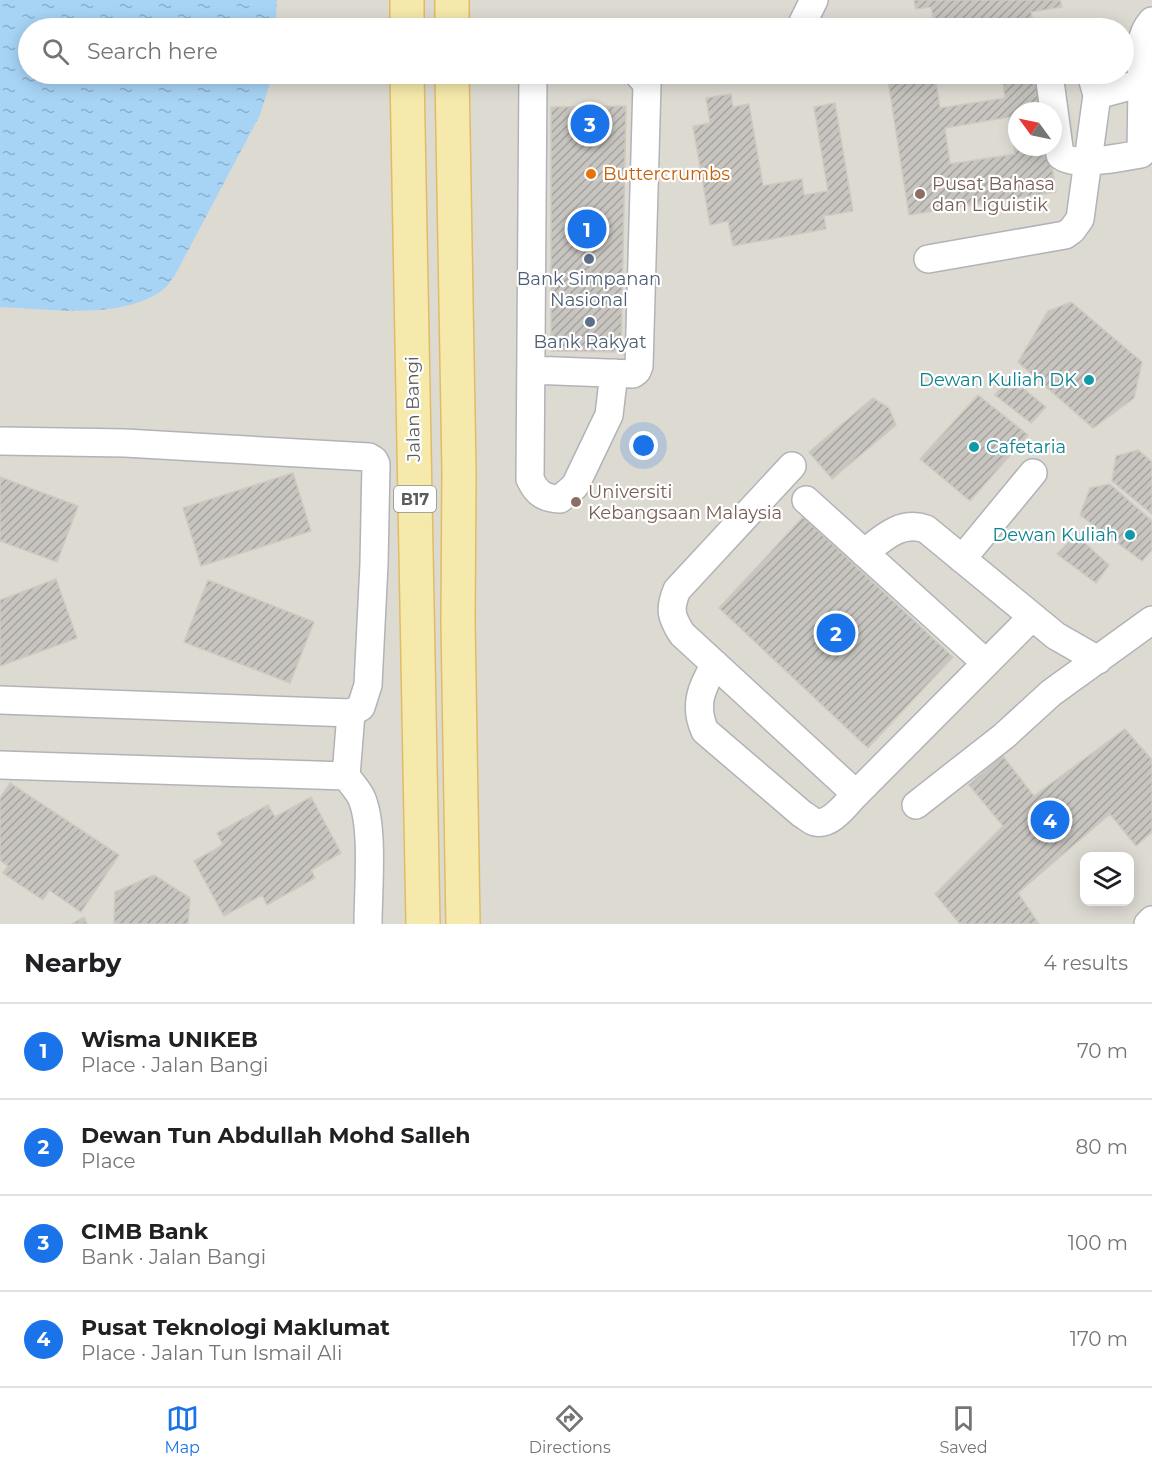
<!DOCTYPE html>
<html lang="en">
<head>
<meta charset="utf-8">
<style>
  :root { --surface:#fff; --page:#f2f2f2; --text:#202124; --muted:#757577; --line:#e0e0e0; --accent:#1a73e8 }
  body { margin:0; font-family:Montserrat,sans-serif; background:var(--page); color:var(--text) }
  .controls { position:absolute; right:18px; bottom:18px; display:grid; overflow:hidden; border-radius:12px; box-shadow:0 3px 15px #0003 }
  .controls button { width:54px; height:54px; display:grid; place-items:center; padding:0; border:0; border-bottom:2px solid var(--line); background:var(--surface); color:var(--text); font:30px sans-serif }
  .compass { position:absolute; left:1008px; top:102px; width:54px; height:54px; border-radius:50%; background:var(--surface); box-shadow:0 3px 15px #0003; rotate:303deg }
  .you { position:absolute; left:644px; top:446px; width:21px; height:21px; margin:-15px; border:4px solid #fff; border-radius:50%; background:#1a73e8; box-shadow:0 0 0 9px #1a73e833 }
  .badge { display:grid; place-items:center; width:39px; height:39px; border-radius:50%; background:var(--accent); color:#fff; font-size:20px; font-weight:700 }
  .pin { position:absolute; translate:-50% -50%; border:3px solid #fff; box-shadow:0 2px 6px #0006 }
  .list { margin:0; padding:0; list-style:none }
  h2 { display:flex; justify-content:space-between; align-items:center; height:78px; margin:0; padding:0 24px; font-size:26px }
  h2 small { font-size:20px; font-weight:400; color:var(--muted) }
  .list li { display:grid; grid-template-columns:39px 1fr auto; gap:18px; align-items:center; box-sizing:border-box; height:96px; padding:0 24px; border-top:2px solid var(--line) }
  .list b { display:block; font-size:22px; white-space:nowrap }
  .list p { margin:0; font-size:20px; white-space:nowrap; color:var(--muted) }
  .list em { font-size:20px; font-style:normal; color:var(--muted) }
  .icon { flex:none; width:33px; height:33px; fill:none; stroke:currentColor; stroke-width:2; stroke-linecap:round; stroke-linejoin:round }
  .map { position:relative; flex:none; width:1152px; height:924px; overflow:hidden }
  .search { position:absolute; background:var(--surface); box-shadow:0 3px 15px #0003; left:18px; right:18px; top:18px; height:66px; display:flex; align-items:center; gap:15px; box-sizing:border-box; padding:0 21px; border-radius:33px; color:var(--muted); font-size:22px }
  .sheet { height:462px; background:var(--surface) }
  nav { display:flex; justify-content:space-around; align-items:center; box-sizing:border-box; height:84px; border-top:2px solid var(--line); background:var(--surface); font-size:16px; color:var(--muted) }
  nav a { display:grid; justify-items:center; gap:3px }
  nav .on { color:var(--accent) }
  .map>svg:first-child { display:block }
  .education { fill:#dddad2; fill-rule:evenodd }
  .water { fill:url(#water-ripples) }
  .building { fill:url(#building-hatch); stroke:#cfcac0; stroke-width:1.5; fill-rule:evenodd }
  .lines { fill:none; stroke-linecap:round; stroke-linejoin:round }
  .minor-casing { stroke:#b2b3b7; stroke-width:30 }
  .major-casing { stroke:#e1bc64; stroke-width:36 }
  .minor { stroke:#fff; stroke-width:27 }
  .major { stroke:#f5e9ab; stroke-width:33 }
  .food-dot { fill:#e8710a; stroke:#fff; stroke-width:2 }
  .education-dot { fill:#8d6e63; stroke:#fff; stroke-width:2 }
  .service-dot { fill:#5c6f8a; stroke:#fff; stroke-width:2 }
  .culture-dot { fill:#0f9aa8; stroke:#fff; stroke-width:2 }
  .labels { text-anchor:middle; stroke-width:4.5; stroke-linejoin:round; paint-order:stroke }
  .shield { fill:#fff; stroke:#8c8e90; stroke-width:1.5 }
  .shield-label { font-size:16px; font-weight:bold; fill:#5a5d60 }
  .food-label { font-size:18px; fill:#c56008; stroke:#fff; text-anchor:start }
  .education-label { font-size:18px; fill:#785e54; stroke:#fff; text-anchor:start }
  .service-label { font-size:18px; fill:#4e5e75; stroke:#fff }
  .culture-label { font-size:18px; fill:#0d838f; stroke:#fff; text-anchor:end }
  .street-label { font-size:18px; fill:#5a5d60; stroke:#fff }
</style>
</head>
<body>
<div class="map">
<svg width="1152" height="924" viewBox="0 0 1152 924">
  <defs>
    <pattern id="water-ripples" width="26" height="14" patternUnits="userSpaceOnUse" patternTransform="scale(1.5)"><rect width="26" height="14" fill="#a7d4f5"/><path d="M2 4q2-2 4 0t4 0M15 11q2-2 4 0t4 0" fill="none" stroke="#8bafca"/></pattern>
    <pattern id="building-hatch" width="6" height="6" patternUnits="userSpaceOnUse" patternTransform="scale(1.5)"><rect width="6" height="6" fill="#c8c5c0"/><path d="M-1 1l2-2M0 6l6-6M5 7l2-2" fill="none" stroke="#a5a39f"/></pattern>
  </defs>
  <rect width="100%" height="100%" fill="#ebe8e1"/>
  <path class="education" d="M 0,0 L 1152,0 L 1152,924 L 0,924 ZM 28,28 L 1124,28 L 1124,74 L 28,74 ZM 1017,111 L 1053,111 L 1053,147 L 1017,147 ZM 1084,856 L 1130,856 L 1130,902 L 1084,902 Z"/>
  <path class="water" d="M 0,0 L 277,0 L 275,28 L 28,28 L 28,74 L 270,74 L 269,86 L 260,115 L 175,275 C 171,281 166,288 160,292 C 117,320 49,309 0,307 Z"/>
  <path class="building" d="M 914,0 L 1060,0 L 1062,7 L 1031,12 L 1034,28 L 924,28 L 935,27 L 931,7 L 916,9 Z
    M 887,74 L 935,74 L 940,108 L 1005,98 L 1002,74 L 1041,74 L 1053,111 L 1017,111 L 1017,147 L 1049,147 L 1056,192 L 909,215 ZM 1009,117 L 1015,154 L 950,164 L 945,128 Z
    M 731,94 L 733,107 L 749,104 L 763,186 L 802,179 L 804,195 L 828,191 L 814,107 L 835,103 L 853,211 L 824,216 L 826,229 L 733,246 L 728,221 L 710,225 L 693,126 L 710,123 L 706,98 Z
    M 626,106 L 621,352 L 551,351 L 551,107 Z
    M 1071,302 L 1142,362 L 1134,398 L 1093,428 L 1018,362 L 1048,311 Z
    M 1009,377 L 1046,407 L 1031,423 L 995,395 Z
    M 978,395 L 1028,435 L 970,501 L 920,459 Z
    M 873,398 L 889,408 L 896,425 L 832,479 L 809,452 Z
    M 1138,450 L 1152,462 L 1152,514 L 1112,481 L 1116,456 Z
    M 293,473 L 311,531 L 201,566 L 183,508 Z
    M 0,477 L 78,506 L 57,562 L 0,541 Z
    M 1110,484 L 1152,521 L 1152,550 L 1142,561 L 1080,515 L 1090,488 Z
    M 803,517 L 953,657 L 868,748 L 719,608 Z
    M 1076,535 L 1109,565 L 1096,583 L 1057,554 Z
    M 56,579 L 77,638 L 0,666 L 0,600 Z
    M 208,580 L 314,622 L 290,683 L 184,642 Z
    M 1125,729 L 1152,760 L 1152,832 L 1136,846 L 1110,814 L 1018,893 L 1039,924 L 960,924 L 935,894 L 1003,826 L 969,785 L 1002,755 L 1034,796 Z
    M 10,783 L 119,855 L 81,912 L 49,890 L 43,900 L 3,873 L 8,866 L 0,860 L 0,798 Z
    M 311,797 L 341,853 L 311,870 L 315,878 L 267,905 L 262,895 L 224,916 L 194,861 L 223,845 L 217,833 L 268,805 L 275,817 Z
    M 154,875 L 190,898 L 188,924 L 114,924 L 115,892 Z
    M 84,917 L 87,924 L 72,924 Z"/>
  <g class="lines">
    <g class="minor-casing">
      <path id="minor" d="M 800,28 L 814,0
        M 533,74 L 530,479 C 537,494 544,498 560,499 L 575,486 L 609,415 L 614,373
        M 1049,74 L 1060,155 C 1074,168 1123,157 1141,154 L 1142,83 L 1152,74
        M 1097,95 L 1142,83 C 1141,61 1136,39 1152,21
        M 928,259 L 1065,235 L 1072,230 L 1080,219 L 1097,95 L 1091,74
        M 531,370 L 633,374 L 637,371 L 639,366 L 647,84 L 638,74
        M 0,441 L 125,443 L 369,457 L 374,460 L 376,464 L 374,564 L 368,685 L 361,707 L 351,713 L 0,700
        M 792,466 L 677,590 C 669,609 671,617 682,634 L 856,794 L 1032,617
        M 806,500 L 986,663
        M 864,553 C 883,538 901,520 926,529 L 1056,636 L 1098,660
        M 962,559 L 1033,473
        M 715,664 C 702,687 693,705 705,731 L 802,814 C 806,816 811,821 815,822 C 831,826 846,804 856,794
        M 351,713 L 346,776 C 351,783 359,791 362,799 C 374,828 368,891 368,924
        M 0,765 L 346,776
        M 916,805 L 1004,736 L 1051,693 L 1152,620
        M 1148,924 L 1152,920"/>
    </g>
    <g class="major-casing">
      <path id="major" d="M 407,28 L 407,0
        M 452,28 L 452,0
        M 407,74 L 423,924
        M 452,74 L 459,471 L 458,622 L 463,924"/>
    </g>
    <use href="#minor" class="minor"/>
    <use href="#major" class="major"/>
  </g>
  <circle class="food-dot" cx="591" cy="174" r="6"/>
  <g class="education-dot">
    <circle cx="920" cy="194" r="6"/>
    <circle cx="576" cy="502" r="6"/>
  </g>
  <g class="service-dot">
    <circle cx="589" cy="259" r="6"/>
    <circle cx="590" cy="322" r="6"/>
  </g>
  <g class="culture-dot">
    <circle cx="1089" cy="380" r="6"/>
    <circle cx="974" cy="447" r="6"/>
    <circle cx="1130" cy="535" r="6"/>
  </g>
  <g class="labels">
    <rect class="shield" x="394" y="486" width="42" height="26" rx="4.5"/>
    <g class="shield-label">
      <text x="415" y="505">B17</text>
    </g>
    <g class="food-label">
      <text x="603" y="180">Buttercrumbs</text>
    </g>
    <g class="education-label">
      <text x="932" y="190">Pusat Bahasa<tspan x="932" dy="21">dan Liguistik</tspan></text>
      <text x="588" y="498">Universiti<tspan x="588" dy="21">Kebangsaan Malaysia</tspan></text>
    </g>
    <g class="service-label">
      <text x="589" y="285">Bank Simpanan<tspan x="589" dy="21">Nasional</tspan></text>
      <text x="590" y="348">Bank Rakyat</text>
    </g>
    <g class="culture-label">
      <text x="1077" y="386">Dewan Kuliah DK</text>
      <text x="986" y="453" text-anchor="start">Cafetaria</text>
      <text x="1118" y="541">Dewan Kuliah</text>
    </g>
    <g class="street-label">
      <text transform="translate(413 409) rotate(-91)" y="6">Jalan Bangi</text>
    </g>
  </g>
</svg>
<div class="controls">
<button><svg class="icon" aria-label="layers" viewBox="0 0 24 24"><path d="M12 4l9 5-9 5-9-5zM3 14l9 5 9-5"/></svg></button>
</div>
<svg class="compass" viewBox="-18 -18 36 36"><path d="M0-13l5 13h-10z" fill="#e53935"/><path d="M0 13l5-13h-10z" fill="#757577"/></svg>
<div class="you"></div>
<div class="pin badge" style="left:587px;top:229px">1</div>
<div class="pin badge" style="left:836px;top:633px">2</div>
<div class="pin badge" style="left:590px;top:124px">3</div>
<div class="pin badge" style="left:1050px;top:820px">4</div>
<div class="search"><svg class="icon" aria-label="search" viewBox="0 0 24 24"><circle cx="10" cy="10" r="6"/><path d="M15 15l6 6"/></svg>Search here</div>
</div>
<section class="sheet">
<h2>Nearby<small>4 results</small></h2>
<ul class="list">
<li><span class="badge">1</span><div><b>Wisma UNIKEB</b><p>Place · Jalan Bangi</p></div><em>70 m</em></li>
<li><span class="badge">2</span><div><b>Dewan Tun Abdullah Mohd Salleh</b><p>Place</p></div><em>80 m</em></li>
<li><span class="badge">3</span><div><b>CIMB Bank</b><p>Bank · Jalan Bangi</p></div><em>100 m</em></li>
<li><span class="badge">4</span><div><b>Pusat Teknologi Maklumat</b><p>Place · Jalan Tun Ismail Ali</p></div><em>170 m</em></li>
</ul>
</section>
<nav>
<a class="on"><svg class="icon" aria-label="map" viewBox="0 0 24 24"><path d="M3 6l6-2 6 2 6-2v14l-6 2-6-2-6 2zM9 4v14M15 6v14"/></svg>Map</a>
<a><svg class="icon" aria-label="directions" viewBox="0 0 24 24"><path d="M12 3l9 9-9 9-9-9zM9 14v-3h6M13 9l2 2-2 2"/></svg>Directions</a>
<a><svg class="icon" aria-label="saved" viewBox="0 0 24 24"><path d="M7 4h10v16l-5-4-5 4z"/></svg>Saved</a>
</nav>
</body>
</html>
